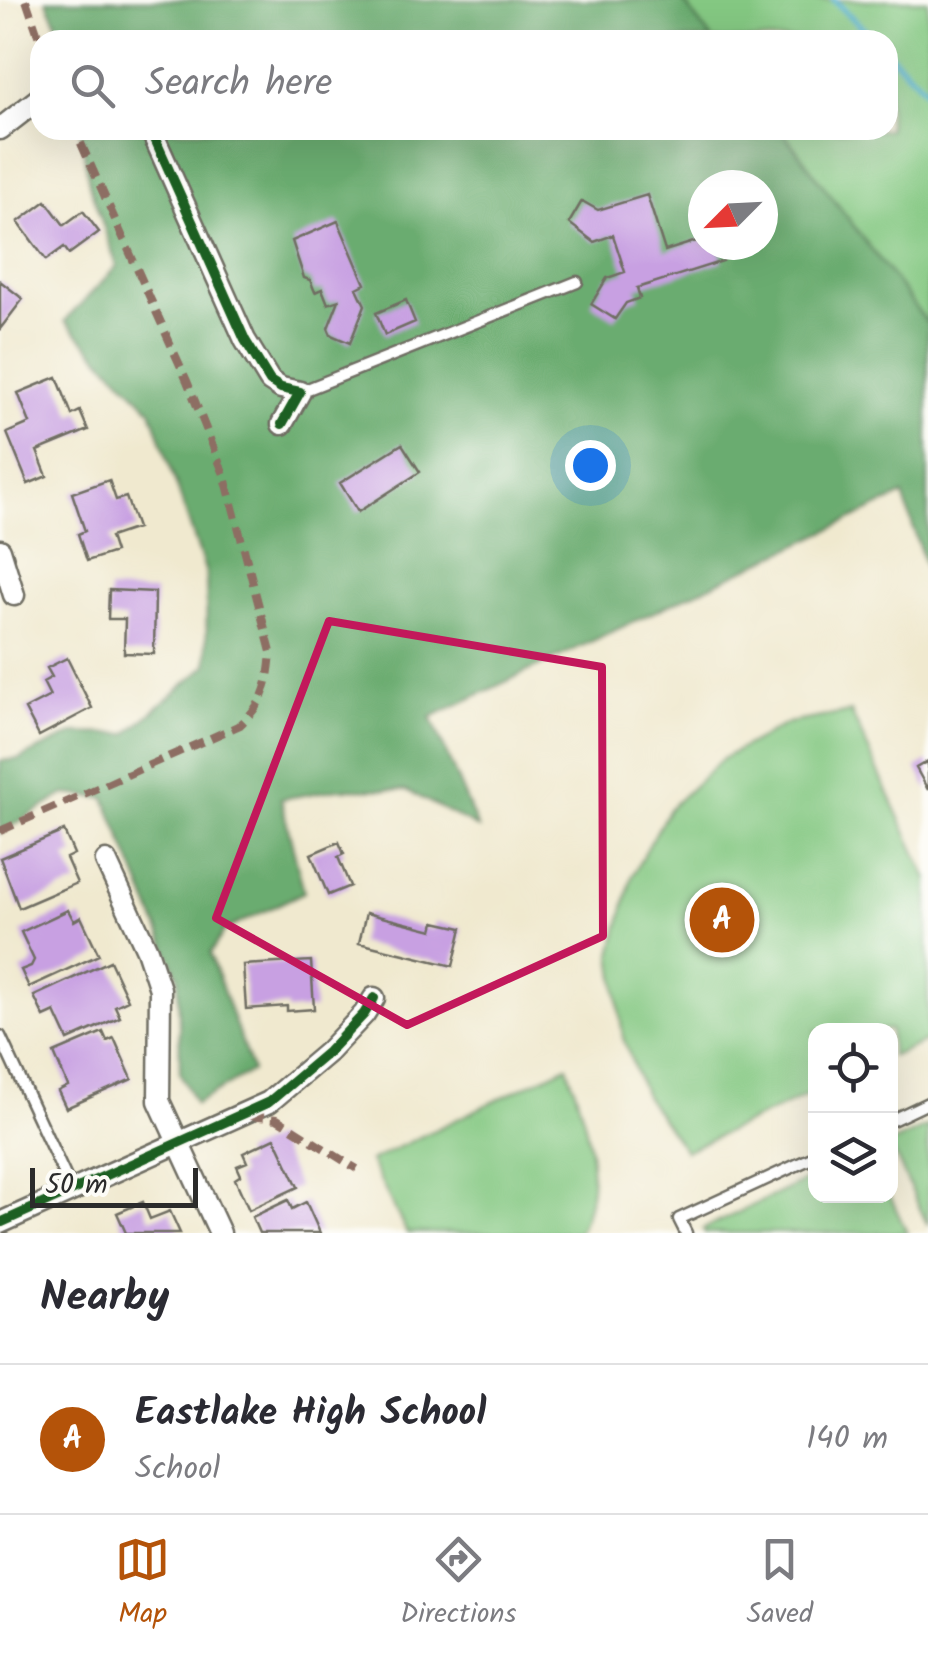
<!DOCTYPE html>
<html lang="en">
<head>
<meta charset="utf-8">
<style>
  :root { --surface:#fff; --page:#f2f2f3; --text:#2b2b33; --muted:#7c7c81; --line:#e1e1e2; --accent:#b45309 }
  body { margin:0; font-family:Kalam,sans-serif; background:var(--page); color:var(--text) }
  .controls { position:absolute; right:30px; bottom:30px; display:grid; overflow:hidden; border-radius:20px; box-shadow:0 10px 40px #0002 }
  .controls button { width:90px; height:90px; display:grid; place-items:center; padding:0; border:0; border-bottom:2px solid var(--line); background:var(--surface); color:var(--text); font:50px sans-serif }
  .compass { position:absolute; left:688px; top:170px; width:90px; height:90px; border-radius:50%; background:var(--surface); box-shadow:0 10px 40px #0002; rotate:246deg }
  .scale { position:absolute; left:30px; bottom:25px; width:168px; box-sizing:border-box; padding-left:10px; border:5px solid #2b2b2b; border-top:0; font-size:28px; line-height:35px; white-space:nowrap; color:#2b2b2b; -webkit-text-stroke:8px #fdfcf7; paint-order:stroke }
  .you { position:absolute; left:590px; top:465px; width:35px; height:35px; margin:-25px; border:8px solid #fff; border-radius:50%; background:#1a73e8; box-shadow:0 0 0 15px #1a73e833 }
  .badge { display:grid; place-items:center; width:65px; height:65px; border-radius:50%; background:var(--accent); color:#fff; font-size:32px; font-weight:700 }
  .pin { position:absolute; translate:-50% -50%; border:5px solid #fff; box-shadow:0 2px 10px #0006 }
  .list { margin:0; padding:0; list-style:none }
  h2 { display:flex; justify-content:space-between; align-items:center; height:130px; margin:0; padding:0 40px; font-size:42px }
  h2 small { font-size:32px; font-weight:400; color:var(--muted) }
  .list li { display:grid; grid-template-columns:65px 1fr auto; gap:30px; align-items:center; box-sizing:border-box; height:150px; padding:0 40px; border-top:2px solid var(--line) }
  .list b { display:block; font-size:38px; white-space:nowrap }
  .list p { margin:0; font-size:32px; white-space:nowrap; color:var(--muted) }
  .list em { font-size:32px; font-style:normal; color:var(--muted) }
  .icon { flex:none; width:55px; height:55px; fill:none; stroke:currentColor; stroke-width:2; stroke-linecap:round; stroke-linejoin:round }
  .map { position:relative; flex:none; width:928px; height:1233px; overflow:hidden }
  .search { position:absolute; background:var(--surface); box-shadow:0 10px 40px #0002; left:30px; right:30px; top:30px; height:110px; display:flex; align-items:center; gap:25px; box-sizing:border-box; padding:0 35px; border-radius:30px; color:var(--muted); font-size:38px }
  .sheet { height:280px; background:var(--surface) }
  nav { display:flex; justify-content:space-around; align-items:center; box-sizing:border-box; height:140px; border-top:2px solid var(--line); background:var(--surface); font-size:28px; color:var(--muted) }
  nav a { display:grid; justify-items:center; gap:5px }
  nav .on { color:var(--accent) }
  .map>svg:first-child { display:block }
  .green { fill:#84c882; stroke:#587a56; stroke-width:2.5 }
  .forest { fill:#6bac70; stroke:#4b6c4e; stroke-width:2.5; fill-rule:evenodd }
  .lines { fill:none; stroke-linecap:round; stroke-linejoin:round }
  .stream { stroke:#4badca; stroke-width:6 }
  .building { fill:#c8a0e2 }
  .service-casing { stroke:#706e64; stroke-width:15 }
  .minor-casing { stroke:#706e64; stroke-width:25 }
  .service { stroke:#fff; stroke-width:10 }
  .minor { stroke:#fff; stroke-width:20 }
  .quiet { stroke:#8d6e63; stroke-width:8; stroke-dasharray:15 8; stroke-linecap:butt }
  .cycleway-casing { stroke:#fdfcf7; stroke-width:16 }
  .cycleway { stroke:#1b5e20; stroke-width:10 }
  .marked { fill:none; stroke:#c2185b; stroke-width:8; stroke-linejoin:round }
</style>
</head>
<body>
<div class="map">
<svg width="928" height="1233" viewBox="0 0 928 1233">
  <rect width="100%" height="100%" fill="#fdfcf7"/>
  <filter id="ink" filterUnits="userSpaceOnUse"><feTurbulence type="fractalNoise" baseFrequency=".01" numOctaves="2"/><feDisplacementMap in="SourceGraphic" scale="20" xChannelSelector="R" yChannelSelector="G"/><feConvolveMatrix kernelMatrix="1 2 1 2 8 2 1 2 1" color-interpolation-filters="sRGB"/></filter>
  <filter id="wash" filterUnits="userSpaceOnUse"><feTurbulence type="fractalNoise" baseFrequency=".0048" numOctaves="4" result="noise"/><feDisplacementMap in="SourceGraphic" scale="40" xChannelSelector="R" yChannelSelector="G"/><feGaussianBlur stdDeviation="2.25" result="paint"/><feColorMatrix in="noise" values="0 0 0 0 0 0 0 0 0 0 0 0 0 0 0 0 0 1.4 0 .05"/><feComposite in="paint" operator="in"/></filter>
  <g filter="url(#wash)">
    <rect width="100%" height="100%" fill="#f0e9cf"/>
    <path class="green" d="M 682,0 L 928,0 L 928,324 L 781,130 L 888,130 L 888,40 L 712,40 Z
      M 851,712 L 928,879 L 928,1040 L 891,1057 L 890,1030 L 816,1030 L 815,1092 L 685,1151 L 645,1096 L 623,1038 L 612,954 L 632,876 L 669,809 L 722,759 L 788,723 Z
      M 567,1066 C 585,1119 606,1179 578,1233 L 407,1233 L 370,1161 Z
      M 928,1126 L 928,1226 L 890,1144 Z
      M 815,1176 L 816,1196 L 890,1196 L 907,1233 L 705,1233 L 703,1229 Z"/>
    <path class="forest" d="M 46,0 L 682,0 L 712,40 L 65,40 Z
      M 80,130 L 781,130 L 928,324 L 928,575 L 903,495 L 431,717 L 478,828 L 406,790 L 338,789 L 281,799 L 304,892 L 225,930 L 210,954 L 252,1071 L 195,1104 L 180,1073 L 178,976 L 105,798 L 65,794 L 0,833 L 0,761 L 19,759 L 75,733 L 127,734 L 207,665 L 206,573 L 151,410 L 65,321 L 117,266 L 89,184 ZM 703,185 L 763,185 L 763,245 L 703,245 Z"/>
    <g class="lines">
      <path class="stream" d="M 834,0 L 875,40
        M 888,53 L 928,92"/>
    </g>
    <g id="blocks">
      <path class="building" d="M 647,195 L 665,251 L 703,239 L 703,245 L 718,245 L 723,261 L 637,288 L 640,298 L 626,303 L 615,319 L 591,304 L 607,278 L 625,272 L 613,235 L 594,242 L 569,223 L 582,201 L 598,210 Z
        M 46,201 L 64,225 L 83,211 L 99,232 L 69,254 L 64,247 L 46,260 L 18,222 Z
        M 338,221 L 365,284 L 357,288 L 365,305 L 350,343 L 331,335 L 328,328 L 339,300 L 328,304 L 322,289 L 315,292 L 310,280 L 304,278 L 292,241 Z
        M 0,281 L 23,299 L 0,329 Z
        M 406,300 L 415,322 L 385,335 L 376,313 Z
        M 57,377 L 72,415 L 80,411 L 88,430 L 37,451 L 47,476 L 28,484 L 7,433 L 30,423 L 18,393 Z
        M 402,444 L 420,472 L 358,512 L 340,483 Z
        M 109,480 L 116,500 L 126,497 L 137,528 L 110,537 L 115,552 L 87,561 L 78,534 L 85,531 L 72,493 Z
        M 109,590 L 155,592 L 154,654 L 124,653 L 125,619 L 108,619 Z
        M 67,658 L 92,708 L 39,736 L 25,709 L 50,696 L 43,682 L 52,677 L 47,668 Z
        M 928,761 L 928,790 L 916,768 Z
        M 64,831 L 74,854 L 66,858 L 77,883 L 19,908 L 0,858 Z
        M 339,842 L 344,854 L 338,857 L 350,886 L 328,895 L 311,854 Z
        M 68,910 L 74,921 L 81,917 L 99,955 L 29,987 L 21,970 L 31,966 L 34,960 L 21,932 Z
        M 366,913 L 433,930 L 435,922 L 462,928 L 453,966 L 359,943 Z
        M 110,961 L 128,1000 L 115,1006 L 120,1017 L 68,1040 L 55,1012 L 44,1017 L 34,996 Z
        M 311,961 L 314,1009 L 287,1011 L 287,1006 L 246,1009 L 243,965 Z
        M 103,1032 L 107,1041 L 114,1038 L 132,1079 L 66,1108 L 58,1091 L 68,1086 L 54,1053 Z
        M 275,1138 L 298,1187 L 249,1210 L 235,1179 L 241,1175 L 237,1166 L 247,1162 L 243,1153 Z
        M 288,1200 L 292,1209 L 306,1202 L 320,1233 L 259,1233 L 252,1217 Z
        M 143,1202 L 150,1219 L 170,1211 L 180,1233 L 126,1233 L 117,1213 Z"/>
    </g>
  </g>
  <g filter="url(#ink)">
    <use href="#blocks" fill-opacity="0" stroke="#706e64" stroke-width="2.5"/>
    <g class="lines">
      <g class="service-casing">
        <path id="service" d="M 300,392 L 577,282
          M 0,1036 L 72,1191
          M 890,1121 L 928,1103
          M 686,1233 L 679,1219 L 816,1156"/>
      </g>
      <g class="minor-casing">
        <path id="minor" d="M 0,129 L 40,98
          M 151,130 L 245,340 L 270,381 L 281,388 L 300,392 L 282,424
          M 0,550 L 14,595
          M 106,861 L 147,950 L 160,989 L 159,1101 L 220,1233
          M 0,1223 L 269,1102 L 328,1052 L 364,1014 L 374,998"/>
      </g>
      <use href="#service" class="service"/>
      <use href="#minor" class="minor"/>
      <path class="quiet" d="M 26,0 L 40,41
        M 0,831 L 240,725 C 265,701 268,686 271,652 L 225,477 L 187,381 L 75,130
        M 249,1116 L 277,1119 L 357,1169"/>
      <g class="cycleway-casing">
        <path id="cycleway" d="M 151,130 L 245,340 L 270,381 L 281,388 L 300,392 L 282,424
          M 0,1223 L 269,1102 L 328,1052 L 364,1014 L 374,998"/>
      </g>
      <use href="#cycleway" class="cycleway"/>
    </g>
  </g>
  <path class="marked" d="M 329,621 L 602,667 L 603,936 L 407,1025 L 216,918 Z"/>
</svg>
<div class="controls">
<button><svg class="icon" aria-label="locate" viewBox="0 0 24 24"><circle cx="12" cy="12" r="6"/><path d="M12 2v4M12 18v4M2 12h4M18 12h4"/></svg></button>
<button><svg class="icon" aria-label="layers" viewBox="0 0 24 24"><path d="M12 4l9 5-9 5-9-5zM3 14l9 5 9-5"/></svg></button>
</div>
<svg class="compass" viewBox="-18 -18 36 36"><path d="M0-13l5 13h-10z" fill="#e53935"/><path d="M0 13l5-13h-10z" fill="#7c7c81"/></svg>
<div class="scale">50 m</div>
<div class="you"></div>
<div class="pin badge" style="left:722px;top:920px">A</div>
<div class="search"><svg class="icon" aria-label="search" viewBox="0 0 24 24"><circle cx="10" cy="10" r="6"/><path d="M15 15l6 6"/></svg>Search here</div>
</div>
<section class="sheet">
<h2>Nearby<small></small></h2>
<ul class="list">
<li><span class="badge">A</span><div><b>Eastlake High School</b><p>School</p></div><em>140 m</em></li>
</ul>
</section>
<nav>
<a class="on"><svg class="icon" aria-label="map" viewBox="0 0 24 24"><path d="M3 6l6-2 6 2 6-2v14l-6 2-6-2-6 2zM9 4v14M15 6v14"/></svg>Map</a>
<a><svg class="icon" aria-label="directions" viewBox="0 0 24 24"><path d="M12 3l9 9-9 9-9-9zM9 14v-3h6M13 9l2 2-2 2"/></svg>Directions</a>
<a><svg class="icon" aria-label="saved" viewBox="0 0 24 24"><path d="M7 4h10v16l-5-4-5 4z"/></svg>Saved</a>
</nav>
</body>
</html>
